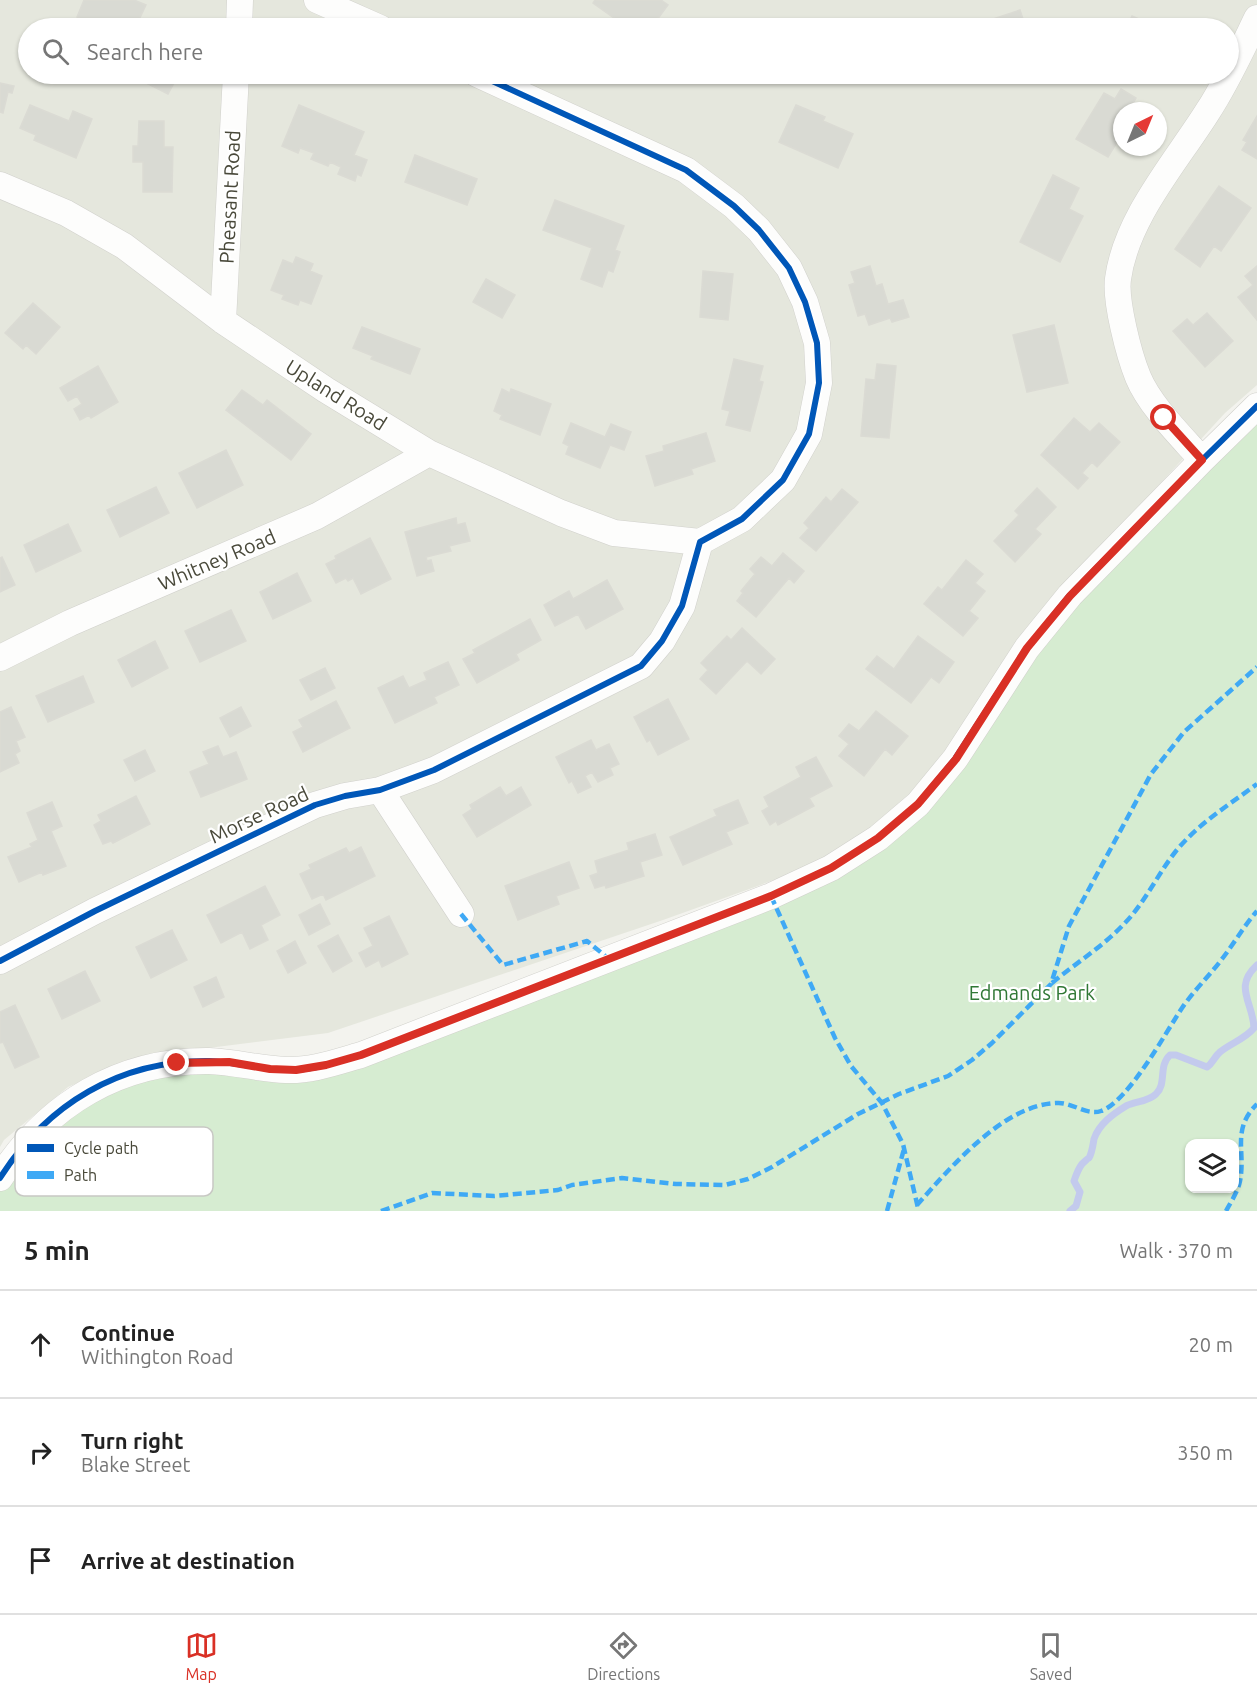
<!DOCTYPE html>
<html lang="en">
<head>
<meta charset="utf-8">
<style>
  :root { --surface:#fff; --page:#f2f2f2; --text:#222; --muted:#767676; --line:#e0e0e0; --accent:#d93025 }
  body { margin:0; font-family:Ubuntu,sans-serif; background:var(--page); color:var(--text) }
  .controls { position:absolute; right:18px; bottom:18px; display:grid; overflow:hidden; border-radius:12px; box-shadow:0 2px 4px #0004 }
  .controls button { width:54px; height:54px; display:grid; place-items:center; padding:0; border:0; border-bottom:2px solid var(--line); background:var(--surface); color:var(--text); font:30px sans-serif }
  .compass { position:absolute; left:1113px; top:102px; width:54px; height:54px; border-radius:50%; background:var(--surface); box-shadow:0 2px 4px #0004; rotate:43deg }
  .stop { position:absolute; width:18px; height:18px; margin:-14px; border:4px solid #d93025; border-radius:50%; background:#fff }
  .stop.end { background:#d93025; border-color:#fff; box-shadow:0 2px 6px #0008 }
  .list { margin:0; padding:0; list-style:none }
  h2 { display:flex; justify-content:space-between; align-items:center; height:78px; margin:0; padding:0 24px; font-size:26px }
  h2 small { font-size:20px; font-weight:400; color:var(--muted) }
  .list li { display:grid; grid-template-columns:39px 1fr auto; gap:18px; align-items:center; box-sizing:border-box; height:108px; padding:0 24px; border-top:2px solid var(--line) }
  .list b { display:block; font-size:22px; white-space:nowrap }
  .list p { margin:0; font-size:20px; white-space:nowrap; color:var(--muted) }
  .list em { font-size:20px; font-style:normal; color:var(--muted) }
  .icon { flex:none; width:33px; height:33px; fill:none; stroke:currentColor; stroke-width:2; stroke-linecap:round; stroke-linejoin:round }
  .map { position:relative; flex:none; width:1257px; height:1211px; overflow:hidden }
  .search { position:absolute; background:var(--surface); box-shadow:0 2px 4px #0004; left:18px; right:18px; top:18px; height:66px; display:flex; align-items:center; gap:15px; box-sizing:border-box; padding:0 21px; border-radius:33px; color:var(--muted); font-size:22px }
  .sheet { height:402px; background:var(--surface) }
  nav { display:flex; justify-content:space-around; align-items:center; box-sizing:border-box; height:84px; border-top:2px solid var(--line); background:var(--surface); font-size:16px; color:var(--muted) }
  nav a { display:grid; justify-items:center; gap:3px }
  nav .on { color:var(--accent) }
  .map>svg:first-child { display:block }
  .residential { fill:#e5e7dd; fill-rule:evenodd }
  .green { fill:#d6ecd1; fill-rule:evenodd }
  .lines { fill:none; stroke-linecap:round; stroke-linejoin:round }
  .stream { stroke:#c3caed; stroke-width:7 }
  .building { fill:#d9dad3; stroke:#dbdbd4; stroke-width:1.5 }
  .minor-casing { stroke:#d1d1cc; stroke-width:27 }
  .minor { stroke:#fdfdfc; stroke-width:26 }
  .quiet { stroke:#3fa9f5; stroke-width:4.5; stroke-dasharray:9 4.5; stroke-linecap:butt }
  .cycleway-casing { stroke:#fff; stroke-width:10 }
  .cycleway { stroke:#0057b8; stroke-width:6 }
  .route { stroke:#d93025; stroke-width:8 }
  .labels { text-anchor:middle; stroke-width:4.5; stroke-linejoin:round; paint-order:stroke }
  .street-label { font-size:20px; fill:#49493a; stroke:#fff }
  .park-label { font-size:20px; fill:#307835; stroke:#fff }
  .key { fill:#fff; stroke:#c8c8c4; stroke-width:1.5 }
  .key-label { font-size:16px; fill:#49493a }
</style>
</head>
<body>
<div class="map">
<svg width="1257" height="1211" viewBox="0 0 1257 1211">
  <rect width="100%" height="100%" fill="#f3f3ee"/>
  <path class="residential" d="M 0,0 L 1257,0 L 1257,385 L 1225,413 L 1045,609 L 936,770 L 878,827 L 813,866 L 663,920 L 328,1033 L 137,1057 L 68,1087 L 4,1140 L 0,1147 ZM 28,28 L 1228,28 L 1228,74 L 28,74 ZM 1122,111 L 1158,111 L 1158,147 L 1122,147 Z"/>
  <path class="green" d="M 1257,406 L 1257,1211 L 0,1211 L 0,1178 L 119,1077 L 326,1065 L 878,838 L 1027,648 ZM 1190,1144 L 1234,1144 L 1234,1188 L 1190,1188 Z"/>
  <g class="lines">
    <path class="stream" d="M 1070,1211 L 1076,1206 L 1080,1192 L 1074,1181 C 1076,1175 1078,1169 1082,1164 C 1083,1163 1088,1158 1089,1158 C 1092,1153 1093,1145 1094,1139 C 1099,1124 1113,1114 1126,1106 C 1136,1101 1148,1102 1156,1094 C 1167,1084 1158,1066 1170,1055 L 1176,1055 L 1207,1067 C 1213,1063 1214,1057 1220,1052 C 1231,1043 1245,1039 1254,1028 C 1253,1002 1233,987 1257,965"/>
  </g>
  <path class="building" d="M 84,0 L 134,0 L 146,5 L 137,24 L 146,28 L 105,28 L 77,17 Z
    M 595,0 L 661,0 L 668,5 L 651,28 L 628,28 L 593,3 Z
    M 1020,10 L 1026,28 L 986,28 L 984,22 Z
    M 1132,16 L 1159,28 L 1127,28 Z
    M 145,74 L 179,74 L 168,94 L 142,81 Z
    M 1139,75 L 1139,74 L 1162,74 L 1158,83 Z
    M 0,83 L 14,86 L 12,93 L 8,92 L 3,113 L 0,112 Z
    M 1121,89 L 1136,98 L 1130,109 L 1134,111 L 1122,111 L 1122,134 L 1108,157 L 1076,139 L 1104,93 L 1115,99 Z
    M 30,105 L 69,121 L 73,111 L 92,119 L 76,158 L 34,140 L 36,135 L 20,128 Z
    M 299,105 L 364,132 L 354,155 L 367,160 L 361,176 L 357,174 L 355,181 L 338,174 L 341,167 L 330,162 L 328,166 L 311,159 L 314,153 L 300,148 L 298,153 L 282,146 Z
    M 796,105 L 825,117 L 823,121 L 853,134 L 838,168 L 779,142 Z
    M 1257,116 L 1257,159 L 1242,150 L 1247,142 L 1243,140 Z
    M 139,121 L 164,121 L 164,147 L 173,147 L 172,192 L 143,192 L 143,162 L 133,162 L 133,146 L 138,146 Z
    M 415,155 L 477,179 L 467,205 L 405,182 Z
    M 1053,175 L 1079,188 L 1069,209 L 1083,216 L 1060,262 L 1020,242 Z
    M 1219,186 L 1251,208 L 1221,251 L 1214,246 L 1200,267 L 1175,249 Z
    M 555,200 L 624,226 L 615,250 L 620,252 L 613,272 L 608,270 L 602,287 L 581,279 L 592,248 L 543,230 Z
    M 296,257 L 313,264 L 310,271 L 322,276 L 311,304 L 300,300 L 298,305 L 282,299 L 284,295 L 271,290 L 283,260 L 293,264 Z
    M 870,266 L 876,286 L 882,284 L 888,304 L 903,300 L 909,317 L 892,322 L 890,318 L 869,325 L 865,314 L 858,316 L 849,285 L 855,283 L 851,272 Z
    M 1257,266 L 1257,320 L 1238,297 L 1253,285 L 1245,276 Z
    M 703,271 L 733,274 L 728,320 L 700,317 Z
    M 486,279 L 515,295 L 502,318 L 473,302 Z
    M 33,303 L 60,327 L 36,354 L 26,345 L 23,349 L 5,333 Z
    M 1207,313 L 1233,341 L 1205,367 L 1173,331 L 1187,319 L 1193,325 Z
    M 1054,325 L 1068,383 L 1027,392 L 1013,335 Z
    M 362,327 L 420,349 L 410,374 L 371,359 L 373,356 L 353,348 Z
    M 734,359 L 763,366 L 759,381 L 763,382 L 750,431 L 726,425 L 730,411 L 722,409 Z
    M 877,364 L 896,366 L 889,438 L 861,436 L 866,379 L 875,380 Z
    M 98,366 L 118,402 L 91,418 L 89,415 L 80,420 L 74,409 L 82,404 L 77,396 L 68,401 L 60,388 Z
    M 502,389 L 510,393 L 511,389 L 551,404 L 540,435 L 500,419 L 502,415 L 494,411 Z
    M 242,390 L 263,405 L 267,400 L 311,434 L 291,460 L 226,410 Z
    M 1074,418 L 1090,432 L 1099,423 L 1120,442 L 1097,467 L 1092,462 L 1082,473 L 1088,478 L 1078,489 L 1041,455 Z
    M 571,423 L 605,437 L 611,424 L 631,432 L 624,450 L 610,445 L 600,468 L 566,454 L 569,446 L 563,443 Z
    M 706,433 L 715,461 L 691,469 L 693,474 L 655,486 L 646,456 L 664,451 L 663,446 Z
    M 226,450 L 243,485 L 197,508 L 179,473 Z
    M 156,487 L 169,513 L 120,537 L 107,510 Z
    M 1037,488 L 1056,507 L 1035,529 L 1041,534 L 1015,562 L 994,541 L 1019,515 L 1015,511 Z
    M 842,489 L 858,502 L 816,551 L 800,538 L 809,528 L 804,523 L 826,497 L 831,502 Z
    M 456,518 L 457,525 L 465,523 L 470,541 L 449,546 L 451,551 L 426,557 L 427,561 L 431,560 L 434,571 L 417,576 L 405,532 Z
    M 68,524 L 81,551 L 36,572 L 24,545 Z
    M 370,538 L 391,579 L 361,594 L 353,578 L 348,581 L 346,578 L 336,583 L 326,564 L 336,559 L 335,556 Z
    M 783,553 L 804,571 L 794,583 L 789,578 L 756,617 L 737,601 L 743,593 L 741,591 L 755,574 L 750,569 L 761,557 L 772,566 Z
    M 2,557 L 15,585 L 0,592 L 0,558 Z
    M 966,560 L 983,574 L 975,583 L 985,591 L 969,611 L 978,618 L 963,636 L 924,604 L 938,587 L 942,590 Z
    M 297,573 L 311,601 L 273,619 L 260,592 Z
    M 607,580 L 623,609 L 586,629 L 578,614 L 555,626 L 544,605 L 569,591 L 573,599 Z
    M 231,610 L 246,641 L 200,662 L 185,631 Z
    M 530,619 L 541,640 L 516,654 L 519,660 L 477,683 L 463,659 L 475,653 L 473,650 Z
    M 742,628 L 775,659 L 761,674 L 747,661 L 716,694 L 700,679 L 708,670 L 701,663 L 727,636 L 731,640 Z
    M 918,636 L 954,662 L 939,683 L 931,677 L 911,703 L 866,669 L 877,656 L 894,669 Z
    M 155,641 L 168,668 L 132,687 L 118,660 Z
    M 448,662 L 459,685 L 434,697 L 437,703 L 395,723 L 378,688 L 403,676 L 409,688 L 427,680 L 424,673 Z
    M 325,668 L 335,688 L 311,700 L 300,680 Z
    M 83,676 L 94,702 L 48,722 L 36,696 Z
    M 668,699 L 689,739 L 658,755 L 650,740 L 647,742 L 634,717 Z
    M 336,701 L 350,728 L 303,752 L 293,732 L 303,727 L 299,720 Z
    M 11,707 L 25,737 L 16,741 L 20,751 L 15,754 L 19,763 L 0,772 L 0,712 Z
    M 241,707 L 251,726 L 230,737 L 220,718 Z
    M 876,711 L 908,736 L 892,755 L 885,749 L 864,776 L 839,756 L 849,744 L 839,736 L 849,724 L 859,731 Z
    M 591,740 L 596,750 L 609,744 L 619,764 L 610,768 L 613,775 L 598,782 L 592,772 L 585,776 L 591,787 L 578,793 L 572,781 L 569,783 L 556,757 Z
    M 218,746 L 223,757 L 236,752 L 247,779 L 201,797 L 190,772 L 209,764 L 203,752 Z
    M 145,750 L 155,771 L 135,781 L 124,760 Z
    M 816,757 L 832,786 L 809,798 L 814,806 L 778,825 L 776,821 L 770,825 L 762,811 L 769,807 L 764,797 L 801,777 L 796,767 Z
    M 500,787 L 506,796 L 521,787 L 531,805 L 477,837 L 463,815 L 472,809 L 470,805 Z
    M 136,796 L 150,824 L 113,843 L 111,841 L 103,844 L 94,825 L 101,821 L 98,815 Z
    M 738,800 L 748,823 L 726,832 L 732,844 L 683,865 L 670,837 L 717,816 L 714,810 Z
    M 52,802 L 62,826 L 51,831 L 66,866 L 43,875 L 42,872 L 19,882 L 8,857 L 32,847 L 30,844 L 38,840 L 27,813 Z
    M 655,834 L 662,855 L 640,862 L 644,876 L 606,888 L 605,885 L 595,888 L 590,876 L 598,873 L 595,861 L 629,850 L 627,843 Z
    M 361,847 L 375,876 L 326,900 L 323,894 L 312,899 L 300,874 L 311,869 L 309,865 L 346,848 L 349,853 Z
    M 569,862 L 579,888 L 556,896 L 559,904 L 518,920 L 505,886 Z
    M 265,886 L 280,915 L 261,925 L 268,940 L 250,949 L 242,932 L 221,943 L 207,915 Z
    M 320,904 L 330,924 L 309,935 L 299,915 Z
    M 389,916 L 408,954 L 382,967 L 379,960 L 366,967 L 359,953 L 373,946 L 364,928 Z
    M 172,930 L 187,960 L 151,978 L 136,947 Z
    M 338,935 L 352,961 L 333,972 L 318,946 Z
    M 295,941 L 306,963 L 288,973 L 277,951 Z
    M 85,971 L 100,1001 L 62,1019 L 48,989 Z
    M 216,977 L 224,997 L 203,1007 L 194,987 Z
    M 15,1005 L 39,1057 L 15,1068 L 3,1042 L 0,1043 L 0,1012 Z"/>
  <g class="lines">
    <g class="minor-casing">
      <path id="minor" d="M 317,0 L 380,28
        M 239,28 L 240,0
        M 0,185 L 66,213 L 124,246 L 223,321 L 326,390 L 429,453 L 561,513 L 614,533 L 700,542
        M 223,321 L 236,74
        M 1202,460 C 1181,436 1150,406 1138,377 C 1129,355 1115,301 1118,279 C 1126,218 1176,162 1208,111 C 1227,82 1242,49 1257,18
        M 0,658 L 70,623 L 317,516 L 429,453
        M 380,790 L 461,914
        M 0,961 L 95,911 L 315,805 L 345,796 L 380,790 L 434,770 L 641,666 L 662,641 L 682,606 L 700,542 L 742,519 L 783,480 L 809,434 L 819,383 L 817,343 L 805,302 L 789,268 L 759,230 L 734,206 L 686,170 L 477,74
        M 0,1178 C 47,1104 120,1060 209,1061 C 235,1062 260,1069 286,1070 C 312,1071 336,1062 361,1055 L 771,896 L 831,868 L 878,838 L 918,804 L 955,759 L 1027,648 L 1070,595 L 1202,460 L 1257,406"/>
    </g>
    <use href="#minor" class="minor"/>
    <path class="quiet" d="M 771,896 L 835,1038 L 851,1066 L 882,1103 L 903,1144 L 918,1208
      M 461,914 L 503,965 L 587,941 L 609,959
      M 1052,983 C 1076,963 1102,947 1123,925 C 1145,903 1157,875 1176,851 C 1199,823 1229,805 1257,784
      M 917,1205 C 950,1168 1004,1104 1057,1103 C 1072,1102 1087,1116 1101,1111 C 1128,1102 1166,1032 1182,1008 C 1195,989 1212,973 1225,955 C 1236,940 1245,925 1257,911
      M 381,1211 L 432,1193 L 494,1196 L 558,1190 L 572,1185 L 622,1178 L 676,1184 L 725,1185 L 748,1179 L 772,1167 L 858,1114 L 899,1094 L 948,1076 L 972,1060 L 992,1043 L 1051,984 L 1069,926 L 1151,774 L 1184,732 L 1257,667
      M 887,1211 L 904,1149
      M 1226,1211 C 1231,1202 1238,1191 1240,1181 C 1246,1151 1231,1130 1257,1104"/>
    <g class="cycleway-casing">
      <path id="cycleway" d="M 0,961 L 95,911 L 315,805 L 345,796 L 380,790 L 434,770 L 641,666 L 662,641 L 682,606 L 700,542 L 742,519 L 783,480 L 809,434 L 819,383 L 817,343 L 805,302 L 789,268 L 759,230 L 734,206 L 686,170 L 477,74
        M 0,1178 C 47,1104 120,1060 209,1061 C 235,1062 260,1069 286,1070 C 312,1071 336,1062 361,1055 L 771,896 L 831,868 L 878,838 L 918,804 L 955,759 L 1027,648 L 1070,595 L 1202,460 L 1257,406"/>
    </g>
    <use href="#cycleway" class="cycleway"/>
  </g>
  <g class="lines">
    <path class="route" d="M 177,1063 L 229,1062 L 270,1069 L 296,1070 L 326,1065 L 361,1055 L 771,896 L 831,868 L 878,838 L 918,804 L 956,759 L 1027,648 L 1070,596 L 1202,460 L 1164,418"/>
  </g>
  <g class="labels">
    <g class="street-label">
      <text transform="translate(230 197) rotate(-87)" y="7">Pheasant Road</text>
      <text transform="translate(336 395) rotate(32)" y="7">Upland Road</text>
      <text transform="translate(217 560) rotate(-23)" y="7">Whitney Road</text>
      <text transform="translate(259 815) rotate(-25)" y="7">Morse Road</text>
    </g>
    <g class="park-label">
      <text x="1032" y="1000">Edmands Park</text>
    </g>
  </g>
  <rect x="15" y="1127" width="198" height="69" rx="9" class="key"/>
  <rect x="27" y="1144" width="27" height="8" fill="#0057b8"/>
  <rect x="27" y="1171" width="27" height="8" fill="#3fa9f5"/>
  <g class="key-label">
    <text x="64" y="1154">Cycle path</text>
    <text x="64" y="1181">Path</text>
  </g>
</svg>
<div class="controls">
<button><svg class="icon" aria-label="layers" viewBox="0 0 24 24"><path d="M12 4l9 5-9 5-9-5zM3 14l9 5 9-5"/></svg></button>
</div>
<svg class="compass" viewBox="-18 -18 36 36"><path d="M0-13l5 13h-10z" fill="#e53935"/><path d="M0 13l5-13h-10z" fill="#767676"/></svg>
<div class="stop" style="left:1164px;top:418px"></div>
<div class="stop end" style="left:177px;top:1063px"></div>
<div class="search"><svg class="icon" aria-label="search" viewBox="0 0 24 24"><circle cx="10" cy="10" r="6"/><path d="M15 15l6 6"/></svg>Search here</div>
</div>
<section class="sheet">
<h2>5 min<small>Walk · 370 m</small></h2>
<ul class="list">
<li><svg class="icon" aria-label="ahead" viewBox="0 0 24 24"><path d="M12 20V5M6 11l6-6 6 6"/></svg><div><b>Continue</b><p>Withington Road</p></div><em>20 m</em></li>
<li><svg class="icon" aria-label="right" viewBox="0 0 24 24"><path d="M7 20v-9h11M14 6l5 5-5 5"/></svg><div><b>Turn right</b><p>Blake Street</p></div><em>350 m</em></li>
<li><svg class="icon" aria-label="arrive" viewBox="0 0 24 24"><path d="M6 21V4h12l-3 4 3 4H6"/></svg><div><b>Arrive at destination</b></div></li>
</ul>
</section>
<nav>
<a class="on"><svg class="icon" aria-label="map" viewBox="0 0 24 24"><path d="M3 6l6-2 6 2 6-2v14l-6 2-6-2-6 2zM9 4v14M15 6v14"/></svg>Map</a>
<a><svg class="icon" aria-label="directions" viewBox="0 0 24 24"><path d="M12 3l9 9-9 9-9-9zM9 14v-3h6M13 9l2 2-2 2"/></svg>Directions</a>
<a><svg class="icon" aria-label="saved" viewBox="0 0 24 24"><path d="M7 4h10v16l-5-4-5 4z"/></svg>Saved</a>
</nav>
</body>
</html>
